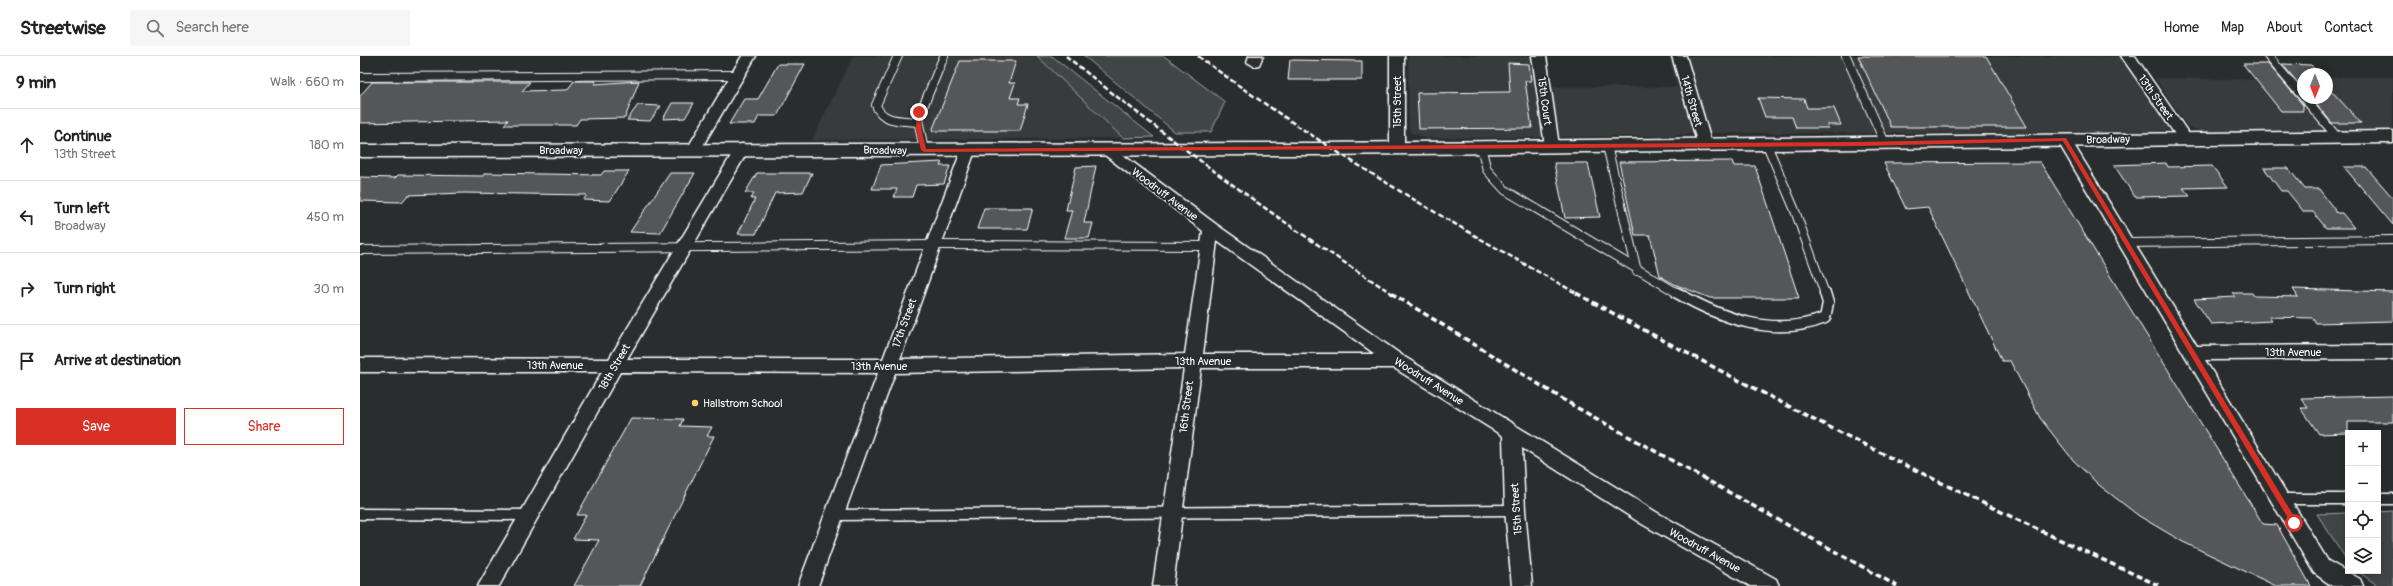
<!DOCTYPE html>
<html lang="en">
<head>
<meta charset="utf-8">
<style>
  :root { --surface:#fff; --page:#f6f6f6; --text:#222; --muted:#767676; --line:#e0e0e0; --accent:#d93025 }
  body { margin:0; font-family:Pangolin,sans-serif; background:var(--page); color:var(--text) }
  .controls { position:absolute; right:12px; bottom:12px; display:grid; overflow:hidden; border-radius:0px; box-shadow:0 2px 10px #0003 }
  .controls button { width:36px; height:36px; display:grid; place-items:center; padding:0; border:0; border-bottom:1px solid var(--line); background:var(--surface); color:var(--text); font:20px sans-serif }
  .compass { position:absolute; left:1937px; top:12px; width:36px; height:36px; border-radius:50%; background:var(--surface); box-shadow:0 2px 10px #0003; rotate:180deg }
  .stop { position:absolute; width:12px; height:12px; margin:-9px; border:3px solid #d93025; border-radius:50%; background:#fff }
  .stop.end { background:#d93025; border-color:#fff; box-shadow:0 1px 4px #0008 }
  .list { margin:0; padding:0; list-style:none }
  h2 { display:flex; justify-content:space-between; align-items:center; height:52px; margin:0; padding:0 16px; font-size:17px }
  h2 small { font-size:13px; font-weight:400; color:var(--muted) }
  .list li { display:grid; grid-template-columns:26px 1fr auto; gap:12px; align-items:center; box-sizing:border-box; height:72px; padding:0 16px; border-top:1px solid var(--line) }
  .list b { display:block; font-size:15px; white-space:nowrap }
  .list p { margin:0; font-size:13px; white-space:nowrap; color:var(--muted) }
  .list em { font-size:13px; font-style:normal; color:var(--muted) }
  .actions { display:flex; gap:8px; padding:12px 16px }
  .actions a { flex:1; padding:9px 0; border:1px solid var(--accent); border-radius:0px; text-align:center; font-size:14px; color:var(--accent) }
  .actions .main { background:var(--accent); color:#fff }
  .icon { flex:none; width:22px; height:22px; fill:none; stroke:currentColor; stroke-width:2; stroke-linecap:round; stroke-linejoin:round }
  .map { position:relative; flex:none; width:2033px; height:530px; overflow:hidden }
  header { display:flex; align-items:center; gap:24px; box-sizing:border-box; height:56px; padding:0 20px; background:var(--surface); border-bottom:1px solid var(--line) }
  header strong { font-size:19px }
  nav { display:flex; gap:22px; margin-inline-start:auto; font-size:14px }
  .search { width:280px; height:36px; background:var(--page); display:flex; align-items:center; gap:10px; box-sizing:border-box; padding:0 14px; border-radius:0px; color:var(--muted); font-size:15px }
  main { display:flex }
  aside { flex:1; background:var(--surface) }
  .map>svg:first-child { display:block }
  .built { fill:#373a3b }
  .green { fill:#414445; stroke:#a0a2a2 }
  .building { fill:#555758; stroke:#fff }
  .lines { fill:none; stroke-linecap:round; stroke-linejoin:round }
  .service-far1-casing { stroke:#fff; stroke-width:10 }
  .service-casing { stroke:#fff; stroke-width:13 }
  .minor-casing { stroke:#fff; stroke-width:3 }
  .secondary-casing { stroke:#fff; stroke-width:3 }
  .service-far1 { stroke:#2a2d2e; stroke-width:8 }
  .service { stroke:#2a2d2e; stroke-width:10 }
  .minor { fill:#2a2d2e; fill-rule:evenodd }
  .secondary { fill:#2a2d2e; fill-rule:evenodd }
  .rail-far1 { stroke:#fff; stroke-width:2.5; stroke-dasharray:5.5 2.5; stroke-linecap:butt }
  .rail { stroke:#fff; stroke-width:3.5; stroke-dasharray:6 3.5; stroke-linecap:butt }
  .route { fill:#d93025 }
  .poi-dot { fill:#ffd166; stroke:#2a2d2e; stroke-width:1.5 }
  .labels { text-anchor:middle; stroke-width:4; stroke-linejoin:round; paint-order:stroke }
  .street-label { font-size:11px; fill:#fff; stroke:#2a2d2e }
  .poi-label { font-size:11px; fill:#fff; stroke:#2a2d2e; text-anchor:start }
</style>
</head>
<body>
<header>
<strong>Streetwise</strong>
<div class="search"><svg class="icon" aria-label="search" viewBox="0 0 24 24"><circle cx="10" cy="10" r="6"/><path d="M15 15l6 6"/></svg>Search here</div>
<nav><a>Home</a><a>Map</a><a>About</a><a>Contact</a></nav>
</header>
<main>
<aside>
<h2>9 min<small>Walk · 660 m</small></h2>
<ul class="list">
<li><svg class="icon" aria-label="ahead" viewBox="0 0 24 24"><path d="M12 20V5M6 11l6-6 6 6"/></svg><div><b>Continue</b><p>13th Street</p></div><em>180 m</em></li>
<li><svg class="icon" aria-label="left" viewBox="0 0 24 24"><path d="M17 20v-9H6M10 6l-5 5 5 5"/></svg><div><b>Turn left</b><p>Broadway</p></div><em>450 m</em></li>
<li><svg class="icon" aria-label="right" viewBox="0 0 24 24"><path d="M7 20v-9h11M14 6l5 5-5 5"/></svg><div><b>Turn right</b></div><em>30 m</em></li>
<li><svg class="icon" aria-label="arrive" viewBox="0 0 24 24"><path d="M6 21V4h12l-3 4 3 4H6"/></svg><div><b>Arrive at destination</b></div></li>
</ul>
<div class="actions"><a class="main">Save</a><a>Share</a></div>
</aside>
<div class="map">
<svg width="2033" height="530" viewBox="0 0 2033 530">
  <rect width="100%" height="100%" fill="#2a2d2e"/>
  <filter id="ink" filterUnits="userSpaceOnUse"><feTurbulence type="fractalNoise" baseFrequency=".025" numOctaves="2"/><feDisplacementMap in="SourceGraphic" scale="8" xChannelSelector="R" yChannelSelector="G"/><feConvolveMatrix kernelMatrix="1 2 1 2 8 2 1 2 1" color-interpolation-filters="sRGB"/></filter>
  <g filter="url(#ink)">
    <path class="built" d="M 493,0 L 677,0 L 763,82 L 452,84 Z
      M 1048,0 L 1185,0 L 1190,31 L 1317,31 L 1309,0 L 1760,0 L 1808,69 L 1809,74 L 1798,77 L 1329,77 L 1314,80 L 1065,82 L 1050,76 L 1049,70 Z
      M 1932,21 L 1943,21 L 1943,42 L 1967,42 L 1967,21 L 2033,21 L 2033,75 L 1844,76 L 1827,70 L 1795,22 L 1920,24 Z"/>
    <path class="green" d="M 677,0 L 692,0 L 794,81 L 763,82 Z
      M 724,0 L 804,0 L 865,46 L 851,76 L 815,76 Z
      M 2033,455 L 2033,530 L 2017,529 L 1997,515 L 2018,515 L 2018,456 Z
      M 1988,457 L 1988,506 L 1957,458 Z"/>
    <path class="building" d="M 1498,0 L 1626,0 L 1667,71 L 1531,71 Z
      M 930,4 L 1002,5 L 1002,24 L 928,24 Z
      M 600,5 L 656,5 L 649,27 L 655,27 L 650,42 L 660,42 L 658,48 L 668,48 L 660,75 L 572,75 Z
      M 1148,7 L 1169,8 L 1171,25 L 1165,25 L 1172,72 L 1059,73 L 1057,37 L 1150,36 Z
      M 418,8 L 445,8 L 417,60 L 399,60 L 395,68 L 369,68 L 384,43 L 398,43 Z
      M 1883,8 L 1908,8 L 1943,49 L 1943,55 L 1921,55 Z
      M 1922,8 L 1951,9 L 1959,18 L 1943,18 L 1943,33 Z
      M 214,25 L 236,25 L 234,28 L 279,25 L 265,62 L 220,63 L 216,69 L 144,69 L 148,64 L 0,67 L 0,40 L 12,26 L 170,26 L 162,35 L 207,34 Z
      M 1967,30 L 2001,67 L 1972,67 L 1951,42 L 1967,42 Z
      M 1398,42 L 1444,43 L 1447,52 L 1474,52 L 1481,69 L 1467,69 L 1468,72 L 1436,72 L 1432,61 L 1405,61 Z
      M 312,47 L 334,47 L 325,62 L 303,63 Z
      M 278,49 L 301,50 L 290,65 L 267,64 Z
      M 1372,105 L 1374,110 L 1395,110 L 1439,242 L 1350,242 L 1314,228 L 1300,220 L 1290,179 L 1275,179 L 1259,106 Z
      M 582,106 L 580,110 L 590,110 L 584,128 L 556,129 L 552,141 L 534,141 L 537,133 L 512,133 L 521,109 Z
      M 1680,106 L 1903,468 L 1917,469 L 1951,530 L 1916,530 L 1823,486 L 1779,460 L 1739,429 L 1713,404 L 1680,362 L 1650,305 L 1642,305 L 1568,151 L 1546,153 L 1524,107 Z
      M 1194,107 L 1228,107 L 1240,161 L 1205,162 Z
      M 1806,107 L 1808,111 L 1852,110 L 1868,131 L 1823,132 L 1830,140 L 1775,141 L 1754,109 Z
      M 736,110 L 724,167 L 733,167 L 729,182 L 704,182 L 712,154 L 706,154 L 716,111 Z
      M 1984,111 L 2006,111 L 2033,142 L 2033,169 Z
      M 1904,112 L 1928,112 L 1945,133 L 1959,133 L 1977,157 L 1982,157 L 1994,172 L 1966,172 L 1953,156 L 1944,156 L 1927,135 L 1921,135 Z
      M 244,115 L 269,115 L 250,145 L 223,144 L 227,139 L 104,137 L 48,139 L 42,146 L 0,145 L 0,121 L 35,122 L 38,119 L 123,120 L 125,117 L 241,119 Z
      M 310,117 L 335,117 L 300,177 L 270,176 Z
      M 397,117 L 452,117 L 443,136 L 415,137 L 396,178 L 378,178 L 395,143 L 391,143 L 394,137 L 385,137 Z
      M 624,152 L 673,152 L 667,173 L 617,173 Z
      M 1933,233 L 2033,236 L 2033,265 L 1956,267 L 1953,262 L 1909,261 L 1912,265 L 1851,268 L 1834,243 L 1876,241 L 1873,237 L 1892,237 L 1894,240 L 1938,241 Z
      M 2033,340 L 2033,366 L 1988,366 L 1988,377 L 1959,378 L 1941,352 L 1948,352 L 1941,342 Z
      M 271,362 L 323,363 L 320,370 L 352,371 L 347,380 L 354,380 L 280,530 L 214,530 L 239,484 L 213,483 L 226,459 L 217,459 Z"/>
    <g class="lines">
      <g class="service-far1-casing">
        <path id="service-far1" d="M 538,0 L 516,49 C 522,67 543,64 558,66
          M 1486,0 L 1525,87
          M 1908,0 L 1943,41
          M 0,21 L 378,19
          M 1944,42 L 1977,81
          M 1407,89 L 1434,152 L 1465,238
          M 1247,90 L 1277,215
          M 1121,91 L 1127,114 L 1145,134 L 1319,238
          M 564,94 L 558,63 L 584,0
          M 1766,187 L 2033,184
          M 0,194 L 573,189 L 848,190"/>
      </g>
      <g class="service-casing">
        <path id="service" d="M 1317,237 C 1363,263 1414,282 1465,262 L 1468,247 L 1465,237
          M 1921,443 L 1988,443
          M 2018,443 L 2033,443
          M 0,458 L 169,459
          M 474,459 L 1155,454"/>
      </g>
      <g class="minor-casing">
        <path id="minor" d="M 382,0 L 396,0 L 339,96 L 329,96 L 327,93 Z
          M 889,0 L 903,0 L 899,9 L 894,10 L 887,6 Z
          M 1030,0 L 1044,0 L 1044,92 L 1037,97 L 1030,92 Z
          M 1172,0 L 1186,0 L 1199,90 L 1192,95 L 1185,90 Z
          M 1312,0 L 1326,0 L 1352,89 L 1350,92 L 1345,94 L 1338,89 Z
          M 1761,0 L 1775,0 L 1829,78 L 1831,81 L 1829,84 L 1819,84 Z
          M 1704,79 L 1711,84 L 1837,290 L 2033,289 L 2033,303 L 1845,304 L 1968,505 L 2000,523 L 2003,530 L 1972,530 L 1954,517 L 1697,84 Z
          M 382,88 L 387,90 L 389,93 L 267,303 L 523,303 L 601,95 L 603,92 L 613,92 L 615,95 L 540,303 L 825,298 L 843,175 L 741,96 L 739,93 L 741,90 L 751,90 L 857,169 L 1043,300 L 1296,456 L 1416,523 L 1419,530 L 1390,530 L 1282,468 L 1162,392 L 1165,454 L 1172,530 L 1152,530 L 1145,454 L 1143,380 L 1034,312 L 841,312 L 813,530 L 793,530 L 824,312 L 535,317 L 458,530 L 438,530 L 518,317 L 260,316 L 139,530 L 118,530 L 242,316 L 0,316 L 0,302 L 249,303 L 375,93 L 377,90 ZM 857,185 L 1015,298 L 843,298 Z"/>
      </g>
      <g class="secondary-casing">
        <path id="secondary" d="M 2033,75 L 2033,87 L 960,99 L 0,101 L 0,89 L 960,87 Z"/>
      </g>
      <use href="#service-far1" class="service-far1"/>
      <use href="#service" class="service"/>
      <use href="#minor" class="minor"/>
      <use href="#secondary" class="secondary"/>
      <path class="rail-far1" d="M 706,0 C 811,85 919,166 1033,238
        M 838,0 C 958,89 1088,166 1218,238"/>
      <path class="rail" d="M 1031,237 L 1214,350 L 1537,530
        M 1216,237 C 1407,342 1602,440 1800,530"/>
    </g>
  </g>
  <path class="route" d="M 559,54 L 562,56 L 561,72 L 566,93 L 1499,86 L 1706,82 L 1938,467 L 1934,470 L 1932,469 L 1703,85 L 1499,90 L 564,96 L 561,94 L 556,72 L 557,56 Z"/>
  <circle class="poi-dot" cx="335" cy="347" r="4"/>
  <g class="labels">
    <g class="street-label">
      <text transform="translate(1796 41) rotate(55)" y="4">13th Street</text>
      <text transform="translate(1185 45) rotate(82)" y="4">15th Court</text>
      <text transform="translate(1332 45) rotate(74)" y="4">14th Street</text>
      <text transform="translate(1037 46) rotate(-90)" y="4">15th Street</text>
      <text transform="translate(1748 83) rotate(-1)" y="4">Broadway</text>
      <text x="201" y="98">Broadway</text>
      <text transform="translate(525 94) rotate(1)" y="4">Broadway</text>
      <text transform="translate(805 138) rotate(37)" y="4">Woodruff Avenue</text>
      <text transform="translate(544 267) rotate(-70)" y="4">17th Street</text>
      <text x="1933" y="300">13th Avenue</text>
      <text x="843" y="309">13th Avenue</text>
      <text x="195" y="313">13th Avenue</text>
      <text x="519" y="314">13th Avenue</text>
      <text transform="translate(254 311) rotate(-60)" y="4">18th Street</text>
      <text transform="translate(1069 325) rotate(32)" y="4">Woodruff Avenue</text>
      <text transform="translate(826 351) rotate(-83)" y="4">16th Street</text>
      <text transform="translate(1156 453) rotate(-94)" y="4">15th Street</text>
      <text transform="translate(1345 494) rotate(29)" y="4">Woodruff Avenue</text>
    </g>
    <g class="poi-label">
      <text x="343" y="351">Hallstrom School</text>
    </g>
  </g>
</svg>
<div class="controls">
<button>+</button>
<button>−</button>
<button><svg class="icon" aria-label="locate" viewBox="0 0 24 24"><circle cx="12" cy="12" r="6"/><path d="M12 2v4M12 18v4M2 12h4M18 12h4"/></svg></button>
<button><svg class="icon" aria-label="layers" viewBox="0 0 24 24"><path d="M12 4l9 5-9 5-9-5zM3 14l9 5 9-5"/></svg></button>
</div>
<svg class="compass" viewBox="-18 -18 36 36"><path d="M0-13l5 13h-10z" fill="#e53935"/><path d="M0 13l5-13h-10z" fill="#767676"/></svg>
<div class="stop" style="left:1934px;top:467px"></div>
<div class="stop end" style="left:559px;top:56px"></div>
</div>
</main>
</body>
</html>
